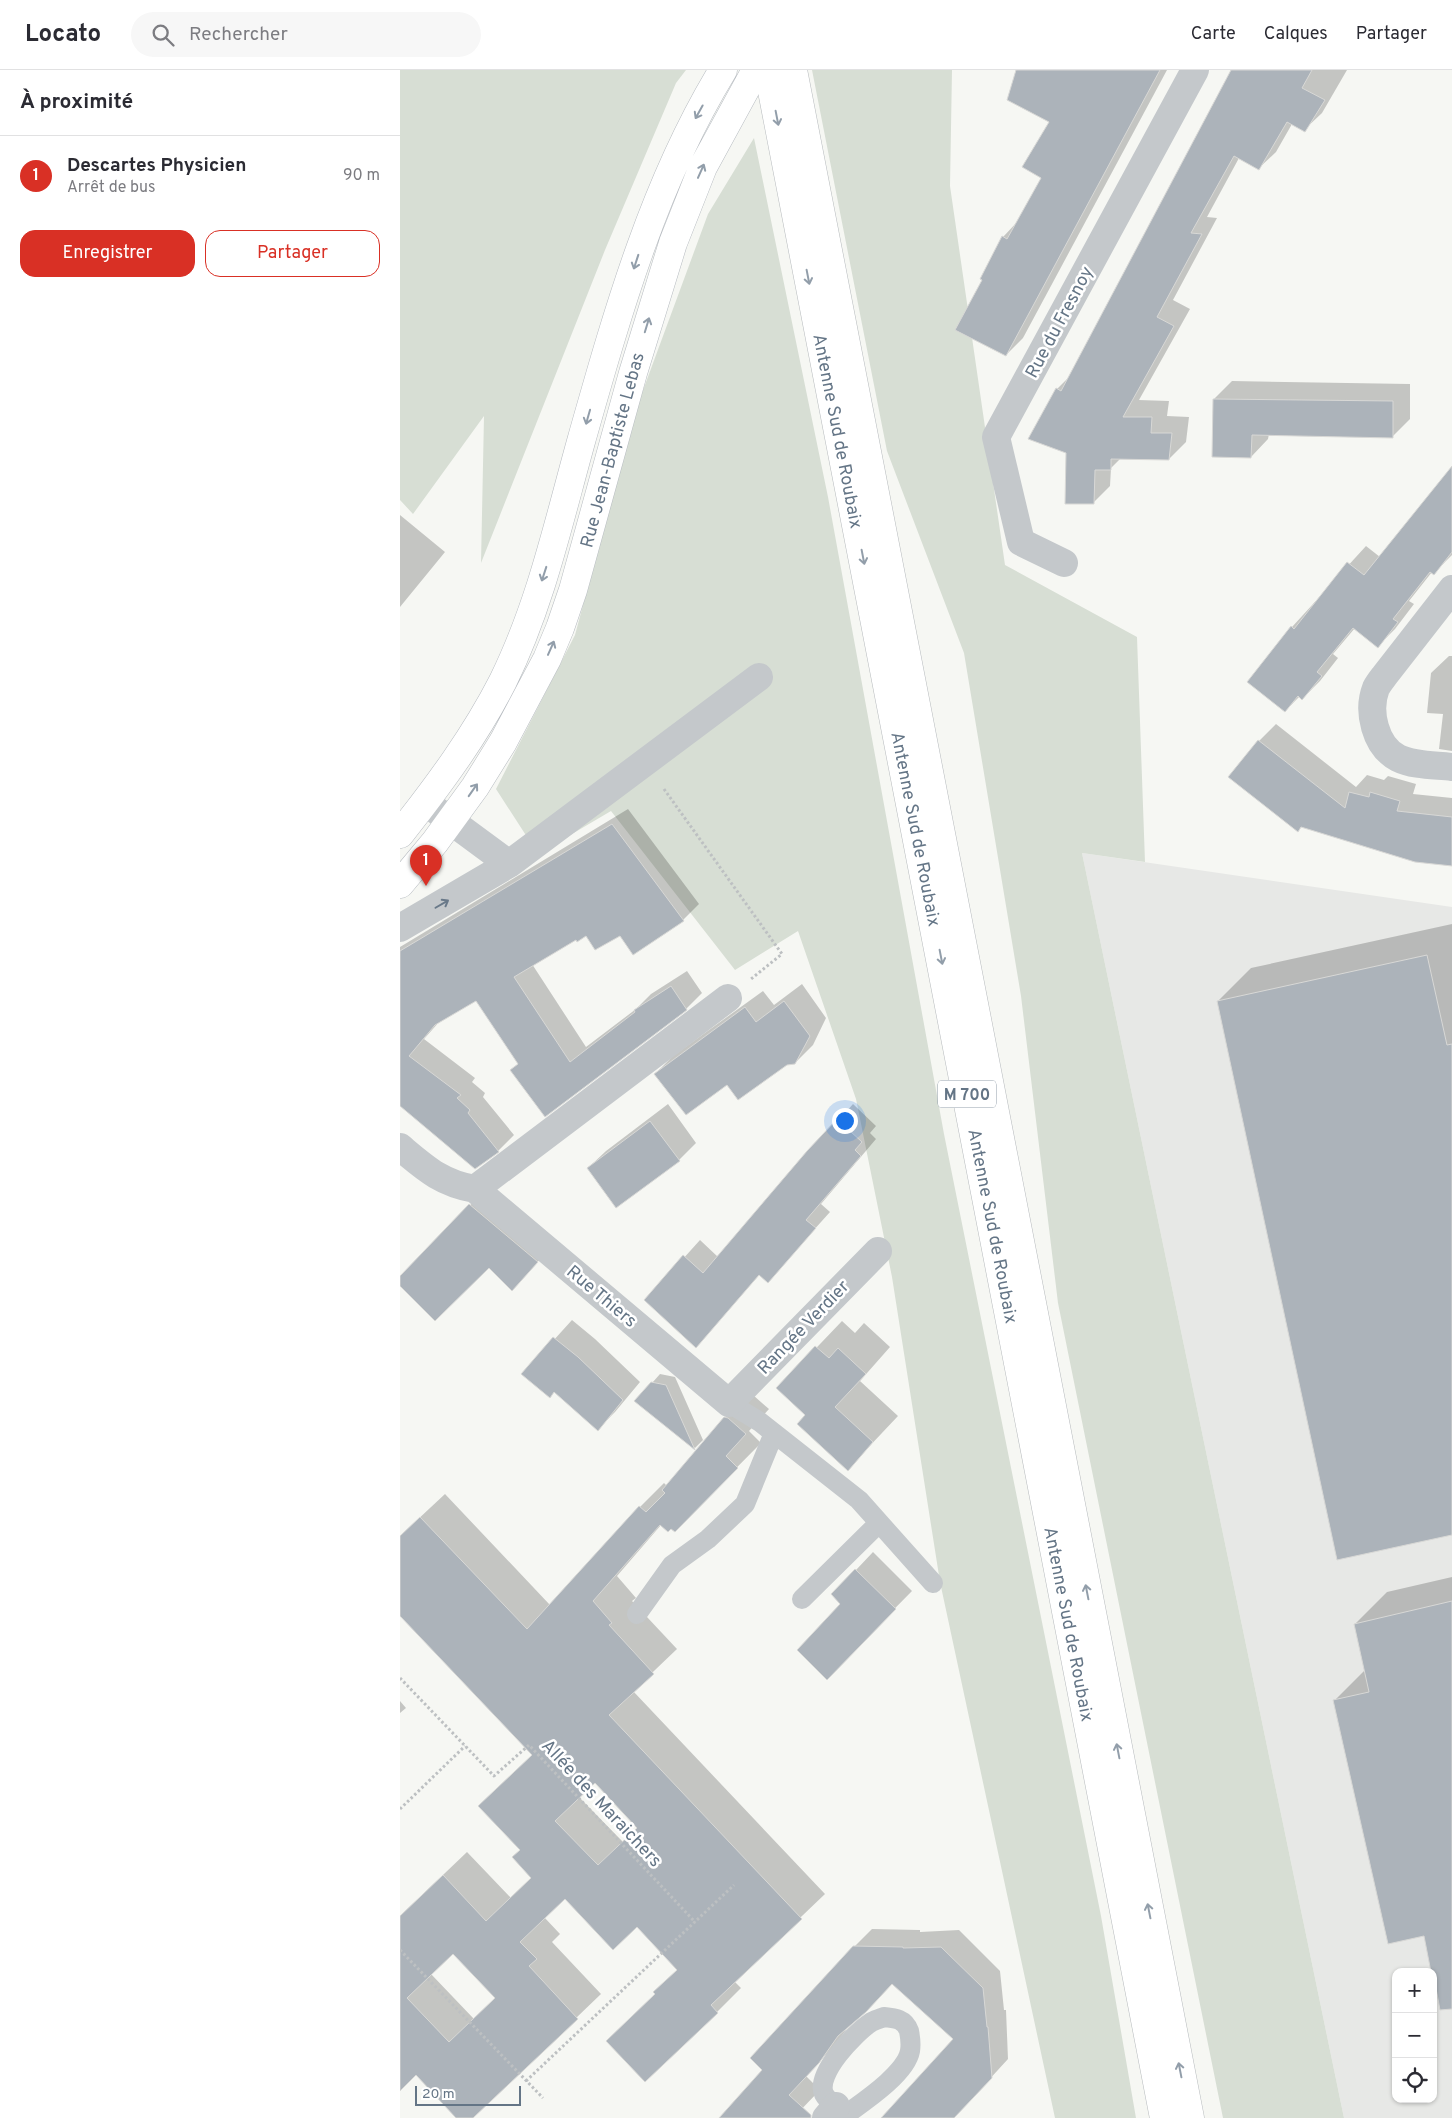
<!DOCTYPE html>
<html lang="fr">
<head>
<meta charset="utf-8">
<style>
  :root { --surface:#fff; --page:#f7f7f7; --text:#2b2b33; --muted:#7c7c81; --line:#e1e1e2; --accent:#d93025 }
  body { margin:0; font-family:Overpass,sans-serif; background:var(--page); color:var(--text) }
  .controls { position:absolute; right:15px; bottom:15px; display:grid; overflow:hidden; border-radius:10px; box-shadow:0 1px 4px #0004 }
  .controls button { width:45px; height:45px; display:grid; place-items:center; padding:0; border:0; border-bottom:1px solid var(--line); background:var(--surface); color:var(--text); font:25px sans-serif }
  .scale { position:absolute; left:15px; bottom:12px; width:106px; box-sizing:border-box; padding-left:5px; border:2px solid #647586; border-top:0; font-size:14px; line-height:18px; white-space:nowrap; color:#647586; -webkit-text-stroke:4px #fff; paint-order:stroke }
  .you { position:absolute; left:444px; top:1050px; width:18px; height:18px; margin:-12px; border:4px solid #fff; border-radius:50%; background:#1a73e8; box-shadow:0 0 0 8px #1a73e833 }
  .badge { display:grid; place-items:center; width:32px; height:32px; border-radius:50%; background:var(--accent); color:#fff; font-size:16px; font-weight:700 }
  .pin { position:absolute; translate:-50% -41px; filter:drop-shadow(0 1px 2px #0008) }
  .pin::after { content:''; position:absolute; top:26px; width:18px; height:15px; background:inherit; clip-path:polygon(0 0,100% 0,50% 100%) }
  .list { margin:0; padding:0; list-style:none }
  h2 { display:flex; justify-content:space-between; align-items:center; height:65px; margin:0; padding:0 20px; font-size:21px }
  h2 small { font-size:16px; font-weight:400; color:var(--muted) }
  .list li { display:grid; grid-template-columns:32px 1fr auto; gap:15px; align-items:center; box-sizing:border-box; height:80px; padding:0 20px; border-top:1px solid var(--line) }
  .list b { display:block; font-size:19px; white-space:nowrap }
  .list p { margin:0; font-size:16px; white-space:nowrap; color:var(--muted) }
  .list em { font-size:16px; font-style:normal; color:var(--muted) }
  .actions { display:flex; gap:10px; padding:15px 20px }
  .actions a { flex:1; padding:11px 0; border:1px solid var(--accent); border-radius:15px; text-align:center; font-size:18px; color:var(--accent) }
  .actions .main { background:var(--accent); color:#fff }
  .icon { flex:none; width:28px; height:28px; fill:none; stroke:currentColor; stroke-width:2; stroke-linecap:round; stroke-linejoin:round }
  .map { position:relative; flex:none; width:1052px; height:2048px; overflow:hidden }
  header { display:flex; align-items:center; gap:30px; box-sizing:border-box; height:70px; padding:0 25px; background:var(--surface); border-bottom:1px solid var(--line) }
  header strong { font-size:24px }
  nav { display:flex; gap:28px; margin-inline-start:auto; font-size:18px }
  .search { width:350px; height:45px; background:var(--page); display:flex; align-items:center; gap:12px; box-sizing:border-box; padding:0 18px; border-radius:28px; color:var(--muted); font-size:19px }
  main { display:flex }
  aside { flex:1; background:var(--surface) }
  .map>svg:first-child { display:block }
  .built { fill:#e7e8e6; fill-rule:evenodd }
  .green { fill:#d7ded4 }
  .shadow { fill:#0003; fill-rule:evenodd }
  .building { fill:#acb3ba; stroke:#d8d8d6; fill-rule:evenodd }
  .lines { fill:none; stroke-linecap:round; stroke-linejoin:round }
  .secondary-casing { stroke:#b6bbc0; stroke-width:29 }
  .highway-casing { stroke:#b6babd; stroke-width:29 }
  .path { stroke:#bdc0c2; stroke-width:3; stroke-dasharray:2.5 2.5; stroke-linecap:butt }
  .lane { stroke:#c4c8cb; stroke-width:20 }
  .street { stroke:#c4c8cb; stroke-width:28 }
  .secondary { stroke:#fff; stroke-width:28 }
  .highway { stroke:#fff; stroke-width:28 }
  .oneway { stroke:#929eaa }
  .oneway2 { stroke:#697989 }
  .labels { text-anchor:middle; stroke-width:5; stroke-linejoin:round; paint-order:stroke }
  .shield { fill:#fff; stroke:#929eaa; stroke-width:1 }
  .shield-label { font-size:16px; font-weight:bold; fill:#647586 }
  .street-label { font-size:18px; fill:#647586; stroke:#fff }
</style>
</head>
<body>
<header>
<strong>Locato</strong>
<div class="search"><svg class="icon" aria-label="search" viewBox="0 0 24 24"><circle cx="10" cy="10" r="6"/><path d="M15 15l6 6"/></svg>Rechercher</div>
<nav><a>Carte</a><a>Calques</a><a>Partager</a></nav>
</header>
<main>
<aside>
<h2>À proximité<small></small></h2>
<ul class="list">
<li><span class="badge">1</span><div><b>Descartes Physicien</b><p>Arrêt de bus</p></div><em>90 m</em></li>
</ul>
<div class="actions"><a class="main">Enregistrer</a><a>Partager</a></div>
</aside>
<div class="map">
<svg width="1052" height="2048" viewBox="0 0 1052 2048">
  <rect width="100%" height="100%" fill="#f6f7f3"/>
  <path class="built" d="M 682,783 L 1052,837 L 1052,2048 L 944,2048 ZM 996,1902 L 1033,1902 L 1033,2029 L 996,2029 Z"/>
  <path class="green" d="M 0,0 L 286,0 L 276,13 L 205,180 L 81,493 L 84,346 L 13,444 L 0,430 Z
    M 412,0 L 552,0 L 550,116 L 605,495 L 737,567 L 745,792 L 682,783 L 944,2048 L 823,2048 L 658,1233 L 621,926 L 564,583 L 487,381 Z
    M 354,68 L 428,427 L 544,1064 L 701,1846 L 736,2048 L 655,2048 L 540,1512 L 492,1207 L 456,1029 L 398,861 L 335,900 L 211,741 L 138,784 L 96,719 L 175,565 L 235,342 L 308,144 Z"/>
  <path class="shadow" d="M 652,0 L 767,0 L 623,268 L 606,285 L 584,209 L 582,208 L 603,167 L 618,151 L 643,108 L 651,52 Z
    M 833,0 L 947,0 L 922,43 L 904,60 L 892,54 L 876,82 L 859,98 L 839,88 L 807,147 L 817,148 L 773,230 L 790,239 L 739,330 L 769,331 L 767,346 L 789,347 L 786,372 L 769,389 L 721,388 L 711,398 L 710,416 L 693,433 L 667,382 L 657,319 L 671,305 Z
    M 832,311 L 1010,314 L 1010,349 L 992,367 L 869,364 L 868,369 L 851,387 L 814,329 Z
    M 1052,397 L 1052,485 L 1034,503 L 1032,502 L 1009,531 L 1014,534 L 995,559 L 978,576 L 955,558 L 933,584 L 938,588 L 920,611 L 902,629 L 900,626 L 885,641 L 892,557 L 966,476 L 980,487 Z
    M 0,445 L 45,482 L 0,537 Z
    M 1049,586 L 1052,586 L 1052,681 L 1039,679 L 1043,644 L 1027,643 L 1031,603 Z
    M 876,654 L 956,717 L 967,705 L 984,710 L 988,706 L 1016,714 L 1013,724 L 1052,728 L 1052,795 L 830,707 L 859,671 Z
    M 228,739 L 299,834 L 283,850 L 221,864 L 187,864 L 176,868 L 132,894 L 186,977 L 236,939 L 251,924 L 287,901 L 302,923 L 286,939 L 145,1045 L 112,1000 L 119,993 L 76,929 L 40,951 L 24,969 L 75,1008 L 72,1012 L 85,1023 L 83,1027 L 114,1065 L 98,1081 L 0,1035 L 0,877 Z
    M 1052,854 L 1052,1463 L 818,931 L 851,898 Z
    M 402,914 L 426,948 L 413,975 L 395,993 L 386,994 L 327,1013 L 255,1004 L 273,986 L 363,921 L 374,935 Z
    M 268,1034 L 296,1073 L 279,1090 L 188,1098 L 206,1081 Z
    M 453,1034 L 476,1056 L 470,1063 L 476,1069 L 421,1134 L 430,1142 L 368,1211 L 360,1204 L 296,1276 L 246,1230 L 300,1170 L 318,1187 Z
    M 84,1121 L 151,1177 L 126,1205 L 89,1197 L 0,1214 L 0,1208 Z
    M 172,1250 L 195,1269 L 240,1312 L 215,1342 L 198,1359 L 155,1321 L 150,1327 L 123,1304 Z
    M 442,1251 L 455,1263 L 464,1253 L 490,1277 L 460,1311 L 498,1346 L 448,1399 L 407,1344 L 378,1318 Z
    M 260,1304 L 275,1307 L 303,1370 L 295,1378 L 236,1331 Z
    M 349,1324 L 353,1325 L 369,1339 L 349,1361 L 361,1373 L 275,1460 L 261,1455 L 217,1506 L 236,1528 L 232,1531 L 277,1579 L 233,1621 L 425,1824 L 334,1911 L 341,1918 L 317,1942 L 256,1923 L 278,1899 L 237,1855 L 165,1827 L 144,1847 L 160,1864 L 152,1872 L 201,1924 L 72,2048 L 58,2048 L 16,2003 L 0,2002 L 0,1846 L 67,1782 L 111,1828 L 132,1807 L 121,1780 L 133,1684 L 0,1544 L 0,1466 L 45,1424 L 150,1535 L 240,1437 L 264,1413 L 267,1416 L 324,1348 ZM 195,1711 L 238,1757 L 223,1772 L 179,1727 ZM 53,1882 L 96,1928 L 74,1949 L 31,1904 Z
    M 473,1482 L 512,1521 L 444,1590 L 442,1534 L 456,1500 Z
    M 1052,1507 L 1052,1930 L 1040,1933 L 1024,1865 L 934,1631 L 965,1600 L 955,1554 L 987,1522 Z
    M 0,1631 L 6,1638 L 0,1643 Z
    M 472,1859 L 520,1860 L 520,1862 L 559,1860 L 600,1901 L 604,1940 L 606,1940 L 608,1989 L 554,2048 L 490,2048 L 555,1969 L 492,1913 L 451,1953 L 436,1974 L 406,2006 L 420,2020 L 393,2048 L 320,2048 L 364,2000 L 454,1877 Z"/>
  <path class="building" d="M 616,0 L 760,0 L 606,286 L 555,260 L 582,210 L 580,209 L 602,166 L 607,169 L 641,108 L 622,97 L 649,52 L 607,30 Z
    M 831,0 L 912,0 L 902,18 L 925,30 L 905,62 L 887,52 L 859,100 L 834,86 L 791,163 L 802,164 L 757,247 L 774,256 L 723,347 L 752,347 L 751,363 L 772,363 L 769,390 L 711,389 L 711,400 L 695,400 L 694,434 L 665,434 L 666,383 L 628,369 L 656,318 L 661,321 Z
    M 813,329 L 993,331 L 993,368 L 852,365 L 851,388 L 812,387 Z
    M 1052,396 L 1052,482 L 1034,505 L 1030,502 L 993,549 L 998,552 L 978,578 L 953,558 L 917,602 L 922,606 L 902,630 L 898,626 L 885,642 L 847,612 L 891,556 L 894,559 L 947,492 L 964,505 Z
    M 858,670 L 945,738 L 949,722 L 969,727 L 970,722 L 1000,731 L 997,741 L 1052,747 L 1052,796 L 1015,792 L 901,757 L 898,762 L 828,707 Z
    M 212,754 L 284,851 L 233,885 L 220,866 L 195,880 L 186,866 L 177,872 L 176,870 L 114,907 L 170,992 L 235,942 L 234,940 L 271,916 L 287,940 L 145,1047 L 110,1000 L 118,994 L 76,931 L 35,955 L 9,986 L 61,1025 L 57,1028 L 70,1040 L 68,1043 L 99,1082 L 75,1099 L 0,1036 L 0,881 Z
    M 1027,885 L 1047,975 L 1052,974 L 1052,1465 L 937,1490 L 817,931 Z
    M 384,931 L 410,966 L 395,994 L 387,995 L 338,1030 L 327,1015 L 286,1045 L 254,1004 L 345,937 L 356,952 Z
    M 437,1049 L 462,1072 L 455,1080 L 461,1086 L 406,1150 L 416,1158 L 368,1213 L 359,1205 L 296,1278 L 244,1230 L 283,1185 L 303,1203 L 407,1081 Z
    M 250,1051 L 280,1091 L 216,1138 L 187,1098 Z
    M 69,1134 L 138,1192 L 112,1221 L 89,1198 L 35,1251 L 0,1216 L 0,1206 Z
    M 153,1267 L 178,1287 L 223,1330 L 198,1361 L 154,1322 L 150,1328 L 121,1304 Z
    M 415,1276 L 429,1288 L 438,1278 L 466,1304 L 435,1337 L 473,1372 L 448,1401 L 397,1354 L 405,1345 L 376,1318 Z
    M 251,1312 L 266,1315 L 295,1380 L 234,1331 Z
    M 324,1347 L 328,1348 L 346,1364 L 326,1386 L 338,1398 L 275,1462 L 271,1459 L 268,1462 L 260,1455 L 193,1531 L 212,1553 L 209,1555 L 254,1604 L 209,1645 L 402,1849 L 311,1935 L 318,1943 L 245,2012 L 206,1971 L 255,1924 L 253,1922 L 277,1900 L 237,1857 L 213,1880 L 165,1829 L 120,1872 L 137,1889 L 129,1896 L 178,1949 L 73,2048 L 56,2048 L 16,2005 L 0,2021 L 0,1846 L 43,1805 L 86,1851 L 131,1808 L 112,1787 L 120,1780 L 78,1736 L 132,1685 L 0,1546 L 0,1466 L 20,1447 L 127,1559 L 239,1436 L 246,1442 L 265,1423 L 262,1420 ZM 195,1713 L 237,1758 L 198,1795 L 155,1751 ZM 53,1884 L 95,1928 L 49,1972 L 7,1928 Z
    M 455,1499 L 496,1539 L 427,1610 L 397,1580 L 440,1534 L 431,1524 Z
    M 1052,1531 L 1052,1939 L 1040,1940 L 1033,1902 L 1031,1902 L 1024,1866 L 988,1874 L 933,1630 L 969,1622 L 954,1554 Z
    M 453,1876 L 503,1877 L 503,1878 L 541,1877 L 583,1918 L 587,1957 L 588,1957 L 592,2008 L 554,2048 L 481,2048 L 553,1969 L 492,1914 L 466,1942 L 438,1966 L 419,1993 L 389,2025 L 411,2045 L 411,2048 L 319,2048 L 362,2000 L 350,1988 Z"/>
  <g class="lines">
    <g class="secondary-casing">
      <path id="secondary" d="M 0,764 C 38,716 75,666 103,611 C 141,534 159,450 182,368 C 218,241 254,113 323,0
        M 0,814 L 35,772 L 75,717 L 103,672 L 147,589 L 160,558 L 173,520 L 233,303 L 273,173 L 303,97 L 356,0"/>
    </g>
    <g class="highway-casing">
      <path id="highway" d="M 368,0 L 764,2048
        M 393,0 L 790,2048"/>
    </g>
    <path class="path" d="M 264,719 L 382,884 L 351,909
      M 0,1608 L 94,1706 L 129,1675 L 295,1852
      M 0,1739 L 65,1676
      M 0,1880 L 143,2028
      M 126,2011 L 334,1815"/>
    <path class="lane" d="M 329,1333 L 360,1352 L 459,1430 L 533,1513
      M 402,1529 L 479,1453
      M 237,1544 L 272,1495 L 308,1469 L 345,1434 L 374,1363
      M 484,1947 C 495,1948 505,1949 509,1961 C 510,1966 511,1975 510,1981 C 506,2003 466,2030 448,2043 C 441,2039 428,2032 424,2024 C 415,2004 455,1963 470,1953 C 474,1950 480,1949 484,1947 Z"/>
    <path class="street" d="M 664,493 L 621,472 L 596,367 L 795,0
      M 1052,519 L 985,605 C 982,609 978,614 976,618 C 967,641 975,676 998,688 C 1014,696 1035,695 1052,697
      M 25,732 L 109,794
      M 0,858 L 109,794 L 359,607
      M 0,1077 C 25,1098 41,1113 75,1119 L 329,1333 L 478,1181
      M 75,1119 L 328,928
      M 426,2048 L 436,2036"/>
    <use href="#secondary" class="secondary"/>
    <use href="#highway" class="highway"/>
  </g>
  <defs><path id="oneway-shaft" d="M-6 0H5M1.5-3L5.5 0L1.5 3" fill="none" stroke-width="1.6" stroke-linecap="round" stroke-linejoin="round" transform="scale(1.25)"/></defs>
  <g class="oneway">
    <use href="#oneway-shaft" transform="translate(299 42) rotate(119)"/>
    <use href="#oneway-shaft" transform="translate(377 48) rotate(79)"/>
    <use href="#oneway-shaft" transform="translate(301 101) rotate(-66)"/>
    <use href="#oneway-shaft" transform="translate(236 192) rotate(108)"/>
    <use href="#oneway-shaft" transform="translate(408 207) rotate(79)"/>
    <use href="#oneway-shaft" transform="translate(247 255) rotate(-73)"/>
    <use href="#oneway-shaft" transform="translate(188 347) rotate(106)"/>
    <use href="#oneway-shaft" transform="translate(463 487) rotate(79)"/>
    <use href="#oneway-shaft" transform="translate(144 504) rotate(108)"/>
    <use href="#oneway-shaft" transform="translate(151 578) rotate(-66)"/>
    <use href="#oneway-shaft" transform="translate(73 720) rotate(-55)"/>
    <use href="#oneway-shaft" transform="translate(541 887) rotate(79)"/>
    <use href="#oneway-shaft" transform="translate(687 1522) rotate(-101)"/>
    <use href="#oneway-shaft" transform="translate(718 1681) rotate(-101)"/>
    <use href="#oneway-shaft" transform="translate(749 1841) rotate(-101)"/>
    <use href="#oneway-shaft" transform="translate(780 2000) rotate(-101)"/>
  </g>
  <use class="oneway2" href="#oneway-shaft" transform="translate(42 834) rotate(-30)"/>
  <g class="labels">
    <rect class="shield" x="538" y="1010.5" width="58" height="27" rx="4"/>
    <g class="shield-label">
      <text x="567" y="1030">M 700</text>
    </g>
    <g class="street-label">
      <text transform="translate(659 252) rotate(-62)" y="6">Rue du Fresnoy</text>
      <text transform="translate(438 361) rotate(79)" y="6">Antenne Sud de Roubaix</text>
      <text transform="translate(212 380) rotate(-75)" y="6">Rue Jean-Baptiste Lebas</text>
      <text transform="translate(516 759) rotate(79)" y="6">Antenne Sud de Roubaix</text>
      <text transform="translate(593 1156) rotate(79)" y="6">Antenne Sud de Roubaix</text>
      <text transform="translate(202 1226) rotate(40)" y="6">Rue Thiers</text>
      <text transform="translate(403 1257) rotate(-46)" y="6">Rangée Verdier</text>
      <text transform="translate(669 1554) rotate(79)" y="6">Antenne Sud de Roubaix</text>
      <text transform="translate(202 1733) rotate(47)" y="6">Allée des Maraichers</text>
    </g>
  </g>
</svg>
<div class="controls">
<button>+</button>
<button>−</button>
<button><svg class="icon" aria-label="locate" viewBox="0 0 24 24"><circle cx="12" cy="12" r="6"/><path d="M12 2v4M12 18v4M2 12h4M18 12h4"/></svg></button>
</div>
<div class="scale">20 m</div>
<div class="you"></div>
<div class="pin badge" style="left:26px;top:816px">1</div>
</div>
</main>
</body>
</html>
